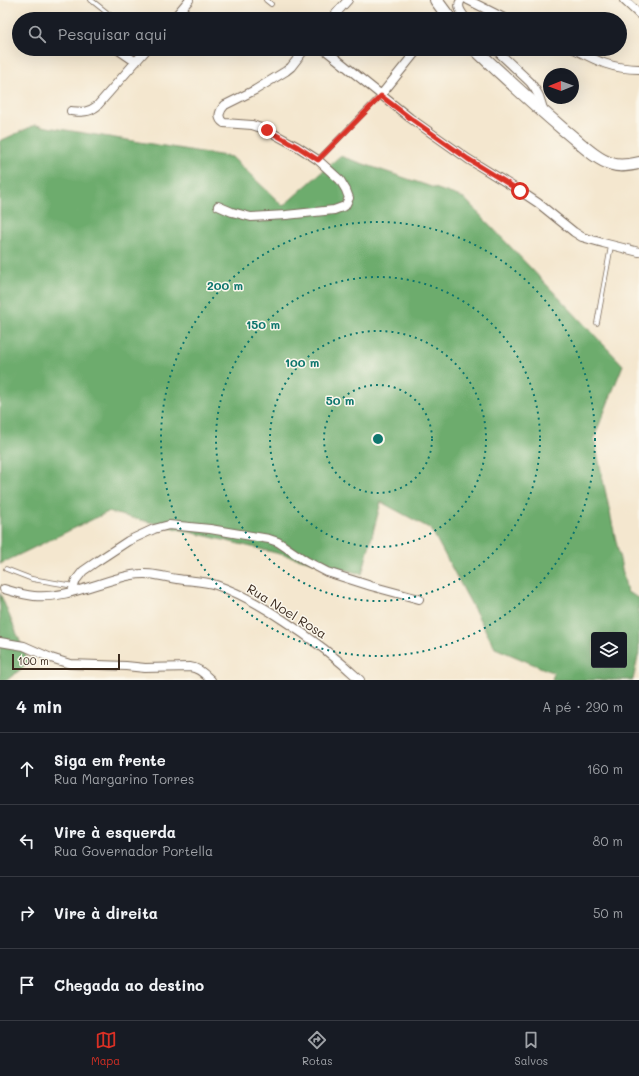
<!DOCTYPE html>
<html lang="pt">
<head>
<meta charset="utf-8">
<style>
  :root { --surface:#171b24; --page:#242831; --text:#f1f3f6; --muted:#9ea1a6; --line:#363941; --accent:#d93025 }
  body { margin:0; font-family:Mali,sans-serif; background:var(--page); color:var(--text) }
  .controls { position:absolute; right:12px; bottom:12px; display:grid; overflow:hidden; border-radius:4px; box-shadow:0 4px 16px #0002 }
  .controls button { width:36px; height:36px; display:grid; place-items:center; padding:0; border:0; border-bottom:1px solid var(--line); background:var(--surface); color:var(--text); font:20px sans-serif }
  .compass { position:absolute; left:543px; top:68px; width:36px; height:36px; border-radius:50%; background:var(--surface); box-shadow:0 4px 16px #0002; rotate:269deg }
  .scale { position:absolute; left:12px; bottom:10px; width:108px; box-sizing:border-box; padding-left:4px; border:2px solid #3b2a1e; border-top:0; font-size:11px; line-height:14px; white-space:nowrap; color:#3b2a1e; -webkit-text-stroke:3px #fbf7ec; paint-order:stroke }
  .stop { position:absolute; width:12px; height:12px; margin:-9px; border:3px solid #d93025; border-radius:50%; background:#fff }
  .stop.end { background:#d93025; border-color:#fff; box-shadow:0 1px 4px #0008 }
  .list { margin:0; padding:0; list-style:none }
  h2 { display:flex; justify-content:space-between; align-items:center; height:52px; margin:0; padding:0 16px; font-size:17px }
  h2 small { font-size:13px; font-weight:400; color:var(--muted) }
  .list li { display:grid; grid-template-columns:26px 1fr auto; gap:12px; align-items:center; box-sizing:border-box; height:72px; padding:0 16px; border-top:1px solid var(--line) }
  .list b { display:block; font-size:15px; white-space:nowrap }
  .list p { margin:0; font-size:13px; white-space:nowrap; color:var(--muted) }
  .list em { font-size:13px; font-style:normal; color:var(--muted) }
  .icon { flex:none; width:22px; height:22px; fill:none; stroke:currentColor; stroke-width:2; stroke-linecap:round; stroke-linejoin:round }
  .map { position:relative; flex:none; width:639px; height:680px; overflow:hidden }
  .search { position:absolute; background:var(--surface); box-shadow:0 4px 16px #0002; left:12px; right:12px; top:12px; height:44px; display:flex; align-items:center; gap:10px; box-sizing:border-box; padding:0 14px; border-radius:22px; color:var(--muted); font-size:15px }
  .sheet { height:340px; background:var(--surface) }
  nav { display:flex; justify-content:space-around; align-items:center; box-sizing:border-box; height:56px; border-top:1px solid var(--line); background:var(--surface); font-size:11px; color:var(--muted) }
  nav a { display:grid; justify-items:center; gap:2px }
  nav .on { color:var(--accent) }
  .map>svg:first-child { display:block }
  .forest { fill:#6dac6d; stroke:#546b46; fill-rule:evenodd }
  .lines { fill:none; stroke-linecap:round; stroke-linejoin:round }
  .service-casing { stroke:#7c6c5c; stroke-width:5.5 }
  .minor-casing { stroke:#7c6c5c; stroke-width:10 }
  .primary-casing { stroke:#7c6c5c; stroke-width:14 }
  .service { stroke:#fff; stroke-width:4 }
  .minor { stroke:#fff; stroke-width:8 }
  .primary { stroke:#fff; stroke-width:12 }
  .route { stroke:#d93025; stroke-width:5 }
  .ring { fill:none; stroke:#0f766e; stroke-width:2; stroke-dasharray:2 4 }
  .labels { text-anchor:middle; stroke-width:3; stroke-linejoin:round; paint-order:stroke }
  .street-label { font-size:13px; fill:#3b2a1e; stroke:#fbf7ec }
  .centre { fill:#0f766e; stroke:#fbf7ec; stroke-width:2 }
  .ring-label { font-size:12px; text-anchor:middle; font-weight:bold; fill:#0f766e; stroke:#fbf7ec; stroke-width:3; stroke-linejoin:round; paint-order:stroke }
</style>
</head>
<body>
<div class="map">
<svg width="639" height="680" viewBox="0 0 639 680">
  <rect width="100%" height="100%" fill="#fbf7ec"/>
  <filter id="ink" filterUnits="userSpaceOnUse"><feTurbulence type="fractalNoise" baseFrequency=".025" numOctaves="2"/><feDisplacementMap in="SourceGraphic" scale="8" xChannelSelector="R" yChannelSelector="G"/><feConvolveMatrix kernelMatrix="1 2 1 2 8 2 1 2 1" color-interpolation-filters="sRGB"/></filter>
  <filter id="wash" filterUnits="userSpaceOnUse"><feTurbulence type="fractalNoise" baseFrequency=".012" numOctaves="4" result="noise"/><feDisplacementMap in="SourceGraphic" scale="16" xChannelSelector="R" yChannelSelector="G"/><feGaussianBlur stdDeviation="0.9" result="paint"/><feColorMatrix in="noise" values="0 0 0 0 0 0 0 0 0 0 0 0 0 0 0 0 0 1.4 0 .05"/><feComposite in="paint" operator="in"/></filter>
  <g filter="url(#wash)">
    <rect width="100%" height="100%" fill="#f4e7cf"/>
    <path class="forest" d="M 35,125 L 232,157 L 283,206 L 340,156 L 464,198 L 623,365 L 594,438 L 627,592 L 639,598 L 639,652 L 633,680 L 552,680 L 554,673 L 495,648 L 431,529 L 381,502 L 362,574 L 108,512 L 0,564 L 0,141 ZM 594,635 L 624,635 L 624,665 L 594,665 Z
      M 0,593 L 29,663 L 7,680 L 0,680 Z"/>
  </g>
  <g filter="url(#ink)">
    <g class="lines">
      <g class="service-casing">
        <path id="service" d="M 91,0 L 115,19
          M 266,0 L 271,4
          M 284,16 L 289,19
          M 318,160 L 381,95
          M 597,323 L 611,246
          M 6,569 L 32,579 L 74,586"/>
      </g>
      <g class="minor-casing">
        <path id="minor" d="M 461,0 C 456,7 462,13 466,19
          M 468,0 L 506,19
          M 624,0 L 639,14
          M 173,19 L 189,0
          M 331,19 L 348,0
          M 117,49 L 136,62
          M 324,49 L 410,118 L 468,159 L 520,191 L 538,203 L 574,232 L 582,237 L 603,243 L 639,252
          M 495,49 L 530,82 L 535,89 L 539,96 L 544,112
          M 574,49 C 597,61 612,69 639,69
          M 44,51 L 46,49
          M 381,95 L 418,49
          M 71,111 C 82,112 88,113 97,106 L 147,49
          M 218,206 L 232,212 L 251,217 L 286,215 L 334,210 L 345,206 L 349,198 L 346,190 L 340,180 L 318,160 L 298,147 L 267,130 L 252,125 L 224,123 C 216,118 220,110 225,105 L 255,90 L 286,71 L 291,67 L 305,49
          M 4,589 C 14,592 24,595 34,596 C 67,599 100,581 132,575 C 149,572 160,576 177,579 C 190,581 204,581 216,585 C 240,593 262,606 283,620 C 311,638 336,657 360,680
          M 72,592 L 76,580 L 83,571 L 96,562 L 128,541 L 154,529 L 169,525 L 210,529 L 269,539 L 278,542 L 306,561 L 327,572 L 371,586 L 419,599
          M 0,642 L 24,646 L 51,658 L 70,664 L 126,666 L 145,668 L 190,667 C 199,668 204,674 211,680"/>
      </g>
      <g class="primary-casing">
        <path id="primary" d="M 436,0 L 450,19
          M 475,49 C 504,77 534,104 564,130 C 577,140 596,160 612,164 C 620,167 630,165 639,163"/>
      </g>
      <use href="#service" class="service"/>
      <use href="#minor" class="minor"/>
      <use href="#primary" class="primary"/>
    </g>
  </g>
  <g class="lines" filter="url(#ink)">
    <path class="route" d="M 267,130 L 298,147 L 318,160 L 381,96 L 410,118 L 468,159 L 520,191"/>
  </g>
  <g class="ring">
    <circle cx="378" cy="439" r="54"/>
    <circle cx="378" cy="439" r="108"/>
    <circle cx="378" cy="439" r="162"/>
    <circle cx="378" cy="439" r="217"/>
  </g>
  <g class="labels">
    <g class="street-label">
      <text transform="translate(287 611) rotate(32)" y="5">Rua Noel Rosa</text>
    </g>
  </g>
  <circle cx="378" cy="439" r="6" class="centre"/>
  <g class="ring-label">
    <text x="225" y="290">200 m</text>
    <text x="263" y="329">150 m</text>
    <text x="302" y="367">100 m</text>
    <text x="340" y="405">50 m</text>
  </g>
</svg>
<div class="controls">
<button><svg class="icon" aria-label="layers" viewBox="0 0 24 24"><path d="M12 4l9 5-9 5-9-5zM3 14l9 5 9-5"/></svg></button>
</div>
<svg class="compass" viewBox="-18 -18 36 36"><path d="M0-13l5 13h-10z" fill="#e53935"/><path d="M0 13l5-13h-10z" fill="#9ea1a6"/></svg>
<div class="scale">100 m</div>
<div class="stop" style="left:520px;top:191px"></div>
<div class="stop end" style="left:267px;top:130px"></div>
<div class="search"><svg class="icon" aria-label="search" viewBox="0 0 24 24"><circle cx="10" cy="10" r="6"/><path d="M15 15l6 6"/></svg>Pesquisar aqui</div>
</div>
<section class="sheet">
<h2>4 min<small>A pé · 290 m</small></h2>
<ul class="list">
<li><svg class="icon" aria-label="ahead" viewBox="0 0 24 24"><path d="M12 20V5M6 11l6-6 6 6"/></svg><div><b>Siga em frente</b><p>Rua Margarino Torres</p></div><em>160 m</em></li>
<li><svg class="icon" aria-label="left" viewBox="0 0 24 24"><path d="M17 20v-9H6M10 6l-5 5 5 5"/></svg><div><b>Vire à esquerda</b><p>Rua Governador Portella</p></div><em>80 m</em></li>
<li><svg class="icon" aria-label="right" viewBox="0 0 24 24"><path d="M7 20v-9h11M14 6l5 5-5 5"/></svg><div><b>Vire à direita</b></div><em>50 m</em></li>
<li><svg class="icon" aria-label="arrive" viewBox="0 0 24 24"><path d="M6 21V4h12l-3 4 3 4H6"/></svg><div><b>Chegada ao destino</b></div></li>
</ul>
</section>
<nav>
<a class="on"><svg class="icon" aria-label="map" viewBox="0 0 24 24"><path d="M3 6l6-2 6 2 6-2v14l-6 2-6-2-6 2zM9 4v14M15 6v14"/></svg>Mapa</a>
<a><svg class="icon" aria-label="directions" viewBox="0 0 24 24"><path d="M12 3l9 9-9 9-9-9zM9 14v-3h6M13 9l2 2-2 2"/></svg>Rotas</a>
<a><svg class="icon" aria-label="saved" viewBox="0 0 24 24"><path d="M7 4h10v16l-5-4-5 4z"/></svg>Salvos</a>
</nav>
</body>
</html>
